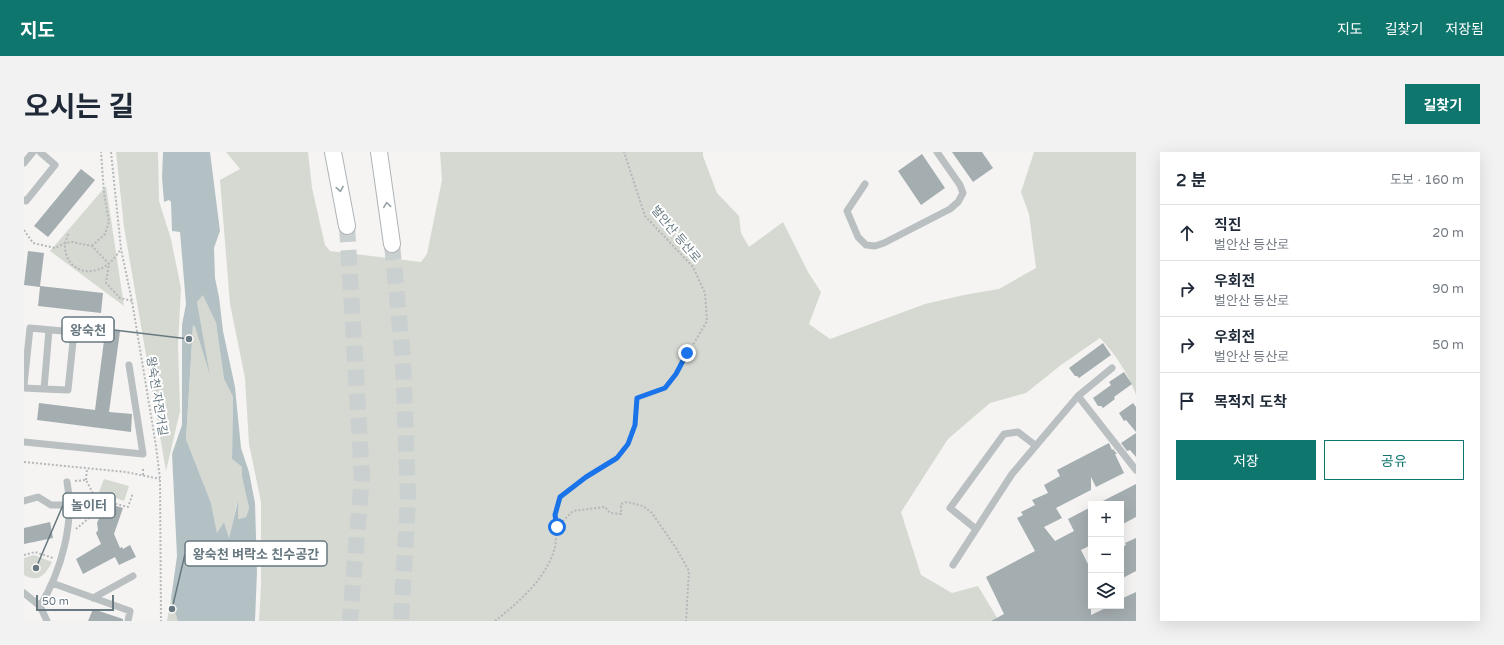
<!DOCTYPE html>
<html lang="ko">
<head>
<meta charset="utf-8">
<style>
  :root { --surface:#fff; --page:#f2f2f3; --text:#1f2937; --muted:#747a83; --line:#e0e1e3; --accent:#0f766e }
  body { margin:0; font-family:"Varela Round","Noto Sans KR",sans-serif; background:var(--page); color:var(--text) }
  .controls { position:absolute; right:12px; bottom:12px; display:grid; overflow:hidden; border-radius:0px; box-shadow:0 4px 16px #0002 }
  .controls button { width:36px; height:36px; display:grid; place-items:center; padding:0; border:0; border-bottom:1px solid var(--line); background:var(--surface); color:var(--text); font:20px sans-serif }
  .scale { position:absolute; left:12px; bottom:10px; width:78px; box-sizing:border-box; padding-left:4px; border:2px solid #677880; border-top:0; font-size:11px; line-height:14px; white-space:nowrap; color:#677880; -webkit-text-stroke:3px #fff; paint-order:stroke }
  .stop { position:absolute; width:12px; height:12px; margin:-9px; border:3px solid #1a73e8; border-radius:50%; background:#fff }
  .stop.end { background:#1a73e8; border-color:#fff; box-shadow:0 1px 4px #0008 }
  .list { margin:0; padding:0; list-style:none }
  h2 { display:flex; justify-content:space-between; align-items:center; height:52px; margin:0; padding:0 16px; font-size:17px }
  h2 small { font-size:13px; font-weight:400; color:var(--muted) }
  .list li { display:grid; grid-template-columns:26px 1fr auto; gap:12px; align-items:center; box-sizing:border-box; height:56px; padding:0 16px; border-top:1px solid var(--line) }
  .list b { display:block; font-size:15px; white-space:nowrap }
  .list p { margin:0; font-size:13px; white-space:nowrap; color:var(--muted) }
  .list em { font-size:13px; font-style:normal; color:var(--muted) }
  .actions { display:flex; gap:8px; padding:12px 16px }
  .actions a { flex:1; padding:9px 0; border:1px solid var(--accent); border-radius:0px; text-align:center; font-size:14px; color:var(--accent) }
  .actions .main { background:var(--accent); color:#fff }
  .icon { flex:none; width:22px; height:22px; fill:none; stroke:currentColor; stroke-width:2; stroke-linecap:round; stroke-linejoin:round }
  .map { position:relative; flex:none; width:1112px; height:469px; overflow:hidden; border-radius:0px }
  header { display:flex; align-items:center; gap:24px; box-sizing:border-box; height:56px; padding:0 20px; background:var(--accent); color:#fff }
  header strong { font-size:19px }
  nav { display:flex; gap:22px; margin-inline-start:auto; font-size:14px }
  .intro { display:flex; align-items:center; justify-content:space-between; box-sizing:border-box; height:96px; padding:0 24px }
  h1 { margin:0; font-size:28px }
  .button { padding:10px 18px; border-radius:0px; background:var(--accent); color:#fff; font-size:14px; font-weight:700 }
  main { display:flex; gap:24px; padding:0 24px }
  aside { flex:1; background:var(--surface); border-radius:0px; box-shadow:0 4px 16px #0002 }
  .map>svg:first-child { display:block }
  .green { fill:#d5d9d1 }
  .water { fill:#b4c1c4; fill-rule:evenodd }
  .building { fill:#a4adb0 }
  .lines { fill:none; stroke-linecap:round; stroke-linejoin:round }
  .highway-tunnel { stroke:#cacfd0; stroke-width:16; stroke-dasharray:16 8; stroke-linecap:butt }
  .highway-casing { stroke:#b0b4b6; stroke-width:18 }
  .path { stroke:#b4b8ba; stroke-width:2; stroke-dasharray:2 2; stroke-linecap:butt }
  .minor { stroke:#babfc1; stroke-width:7 }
  .highway { stroke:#fff; stroke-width:16 }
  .oneway { stroke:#95a0a6 }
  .route { stroke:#1a73e8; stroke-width:5 }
  .labels { text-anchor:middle; stroke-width:4; stroke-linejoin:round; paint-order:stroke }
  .street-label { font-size:12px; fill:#677880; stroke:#fff }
  .leader { fill:none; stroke:#677880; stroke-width:1.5 }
  .callout-dot { fill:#677880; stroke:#fff; stroke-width:1.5 }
  .callout { fill:#fff; stroke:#677880; stroke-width:1.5 }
  .callout-label { font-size:13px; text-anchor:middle; font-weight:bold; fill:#677880 }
</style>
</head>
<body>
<header>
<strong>지도</strong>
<nav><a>지도</a><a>길찾기</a><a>저장됨</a></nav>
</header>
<div class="intro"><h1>오시는 길</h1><a class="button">길찾기</a></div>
<main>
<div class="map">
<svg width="1112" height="469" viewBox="0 0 1112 469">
  <rect width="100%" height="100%" fill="#f5f4f2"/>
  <path class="green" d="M 92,0 L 134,0 L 135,49 L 147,87 L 157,136 L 154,193 L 156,259 L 142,319 L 100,75 Z
    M 202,0 L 284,0 L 288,36 L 301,93 L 306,99 L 397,110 L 403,102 L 418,28 L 416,0 L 679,0 L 679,4 L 693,41 L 715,64 L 717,81 L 725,95 L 759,70 L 784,120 L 797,140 L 785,172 L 806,187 L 901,152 L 940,143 L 975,137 L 1012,116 L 1005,62 L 997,40 L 1010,0 L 1112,0 L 1112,243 C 1105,222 1091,202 1076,186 L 1037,213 L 1002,241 L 966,251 L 924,287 L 877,360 L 897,423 L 928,441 L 954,434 L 975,469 L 235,469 L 237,433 L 237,350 L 225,292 L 221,226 L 206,152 L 196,28 L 216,17 Z
    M 82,34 L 100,154 L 26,99 Z
    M 179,142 L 192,171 L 200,227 L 209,245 L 208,307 L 218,315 L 218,325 L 225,356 L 222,365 L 214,367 L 213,351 L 205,387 L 200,370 L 193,382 L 187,351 L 162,287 L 169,173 L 171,175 L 185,219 L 173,150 Z
    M 80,327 L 105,334 L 100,349 L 75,340 Z
    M 10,403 L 28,410 C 21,423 15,431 0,423 L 0,406 Z
    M 147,447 L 154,466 L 154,469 L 143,469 Z"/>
  <path class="water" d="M 139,0 L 186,0 L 196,79 L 190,96 L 191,126 L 195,145 L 199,179 L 211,235 L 217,296 L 225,320 L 231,351 L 233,419 L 231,469 L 154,469 L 147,447 L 153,404 L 148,302 L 158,273 L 158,173 L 162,152 L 156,80 L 148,79 L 147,50 L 145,48 L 140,50 L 138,26 ZM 179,143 L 192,171 L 200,227 L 209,245 L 208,307 L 218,315 L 218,325 L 225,356 L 222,365 L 214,367 L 214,349 L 205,386 L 200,370 L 193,381 L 187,351 L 162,287 L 169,173 L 171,175 L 186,223 L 173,150 Z"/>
  <path class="building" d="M 928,0 L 958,0 L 969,16 L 949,30 Z
    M 898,2 L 921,36 L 897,53 L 874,19 Z
    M 57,17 L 71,28 L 24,85 L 10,74 Z
    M 4,99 L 20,101 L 16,134 L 79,141 L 77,161 L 14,154 L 16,135 L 0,133 Z
    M 79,167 L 91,168 L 90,179 L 96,179 L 85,260 L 108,262 L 107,280 L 13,268 L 15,251 L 71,258 L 81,181 L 77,181 Z
    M 1079,191 L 1087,203 L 1055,226 L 1053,224 L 1051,224 L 1045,216 Z
    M 1100,220 L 1108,232 L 1090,245 L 1091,247 L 1079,256 L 1077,254 L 1074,254 L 1069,246 L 1087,233 L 1085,230 Z
    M 1109,251 L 1112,255 L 1112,280 L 1102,268 L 1100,269 L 1095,261 Z
    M 1112,281 L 1112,305 L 1106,298 L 1103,299 L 1097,291 Z
    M 1085,291 L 1088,298 L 1089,297 L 1093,302 L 1091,302 L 1100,321 L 1072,335 L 1067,325 L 1067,338 L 1032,356 L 1038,366 L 1020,375 L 1031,389 L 1050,379 L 1044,367 L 1067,355 L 1067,393 L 1057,398 L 1064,412 L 1067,411 L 1067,463 L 1086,454 L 1097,454 L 1097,447 L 1112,440 L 1112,469 L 967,469 L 980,462 L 962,425 L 1011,399 L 993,366 L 999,363 L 997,360 L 1011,353 L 1008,348 L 1024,341 L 1020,333 L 1036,324 L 1033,318 Z
    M 1112,332 L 1112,365 L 1097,373 L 1097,352 L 1073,352 Z
    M 82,351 L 99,356 L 90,382 L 96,396 L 98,395 L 99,397 L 106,393 L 112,405 L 95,413 L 91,405 L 59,422 L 52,407 L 77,392 L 72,381 L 74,378 L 73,371 Z
    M 26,370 L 29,386 L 0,392 L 0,376 Z
    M 1112,386 L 1112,419 L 1097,427 L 1097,396 L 1102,393 L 1101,391 Z
    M 69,457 L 99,467 L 99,469 L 64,469 Z"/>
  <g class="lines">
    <path class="highway-tunnel" d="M 323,74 L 338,324 L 326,469
      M 368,92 L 379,208 L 384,347 L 377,469"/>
    <g class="highway-casing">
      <path id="highway" d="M 309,0 L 323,74
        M 355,0 L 368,92"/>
    </g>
    <path class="path" d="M 87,0 L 97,97 L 108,149 L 132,294 L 136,327 L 137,469
      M 0,78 L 9,91 L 31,96 L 41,91 L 48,90 L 68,94 L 85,112 L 82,131 L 96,146 L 108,149
      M 44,82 C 43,86 41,90 41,94 C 41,112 56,123 73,118 C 84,115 91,106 97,97
      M 68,94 L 81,82 L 85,70 L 80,41 L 77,0
      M 0,310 L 102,320 L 136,327
      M 119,323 L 119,315
      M 62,328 L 63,317
      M 51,329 L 62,328 L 72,347 L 65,366 L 52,377
      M 72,347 L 104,355 L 109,341
      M 533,375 L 549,359 L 581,355 L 586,361 L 597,362 L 597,352 L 603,350 L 619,354 L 628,361 L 652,396 L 665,419 L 662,469
      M 0,403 L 11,400 L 29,406
      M 471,469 C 495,450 523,426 531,395 C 534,380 528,356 537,344 C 541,339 550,334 556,330 C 567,321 580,315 592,307 C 610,295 611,266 613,246 L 641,236 L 652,222 L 683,169 L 681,141 L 669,115 L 621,64 L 600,0"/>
    <path class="minor" d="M 0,11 L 9,0
      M 841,32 L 823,59 L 834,85 L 842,93 L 851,94 L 860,91 L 926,57 L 934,50 L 939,41 L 936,33 L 913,0
      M 0,48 L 2,49 L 31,13 L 16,0
      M 1088,216 L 1054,244 L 1112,318
      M 0,233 L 6,176 L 50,180 L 44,238 L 20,237 L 25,178
      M 0,236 L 20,237
      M 0,290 L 119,302 L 105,213
      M 0,349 L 14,345 L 27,353 L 45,353
      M 952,377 L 926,356 L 980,282 L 994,280 L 1011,293
      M 929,413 L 988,322 L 1054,244
      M 28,431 L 106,459 L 104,469
      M 0,441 L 16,454 L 23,469
      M 69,446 L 109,424
      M 16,454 C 37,420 51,370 43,330"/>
    <use href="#highway" class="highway"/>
  </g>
  <defs><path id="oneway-chevron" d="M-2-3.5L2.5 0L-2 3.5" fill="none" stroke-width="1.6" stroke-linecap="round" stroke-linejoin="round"/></defs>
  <g class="oneway">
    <use href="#oneway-chevron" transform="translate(316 37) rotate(80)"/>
    <use href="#oneway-chevron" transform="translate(363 53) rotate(-98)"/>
  </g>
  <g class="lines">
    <path class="route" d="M 533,375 L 531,363 L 536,345 L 562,325 L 593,306 L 604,292 L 611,273 L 613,246 L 641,236 L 652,222 L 663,201"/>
  </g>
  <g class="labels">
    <g class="street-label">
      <text transform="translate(652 82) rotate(50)" y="4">벌안산 등산로</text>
      <text transform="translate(133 244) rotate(81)" y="4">왕숙천 자전거길</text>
    </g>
  </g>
  <path class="leader" d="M165 187L90 178M12 416L39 353M148 457L161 402"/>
  <g class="callout-dot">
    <circle cx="165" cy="187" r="4"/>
    <circle cx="12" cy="416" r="4"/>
    <circle cx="148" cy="457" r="4"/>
  </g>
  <g class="callout">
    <rect x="38" y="165" width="52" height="25" rx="4"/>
    <rect x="39" y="341" width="52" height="25" rx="4"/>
    <rect x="161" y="389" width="142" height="25" rx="4"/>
  </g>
  <g class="callout-label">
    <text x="64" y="183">왕숙천</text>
    <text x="65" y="358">놀이터</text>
    <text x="232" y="407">왕숙천 벼락소 친수공간</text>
  </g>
</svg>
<div class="controls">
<button>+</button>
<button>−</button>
<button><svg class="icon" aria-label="layers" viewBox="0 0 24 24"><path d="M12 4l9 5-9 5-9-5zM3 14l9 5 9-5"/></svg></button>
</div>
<div class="scale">50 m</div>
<div class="stop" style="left:533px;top:375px"></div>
<div class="stop end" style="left:663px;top:201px"></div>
</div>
<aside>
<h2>2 분<small>도보 · 160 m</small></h2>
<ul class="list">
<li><svg class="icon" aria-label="ahead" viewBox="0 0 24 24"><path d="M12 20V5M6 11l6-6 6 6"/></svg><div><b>직진</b><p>벌안산 등산로</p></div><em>20 m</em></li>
<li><svg class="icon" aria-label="right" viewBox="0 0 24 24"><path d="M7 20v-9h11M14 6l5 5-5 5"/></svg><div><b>우회전</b><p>벌안산 등산로</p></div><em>90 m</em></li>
<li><svg class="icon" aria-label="right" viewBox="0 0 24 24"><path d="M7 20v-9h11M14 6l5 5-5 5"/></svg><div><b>우회전</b><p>벌안산 등산로</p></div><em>50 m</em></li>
<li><svg class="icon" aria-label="arrive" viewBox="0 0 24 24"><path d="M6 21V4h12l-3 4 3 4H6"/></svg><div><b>목적지 도착</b></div></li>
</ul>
<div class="actions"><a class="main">저장</a><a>공유</a></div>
</aside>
</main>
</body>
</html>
